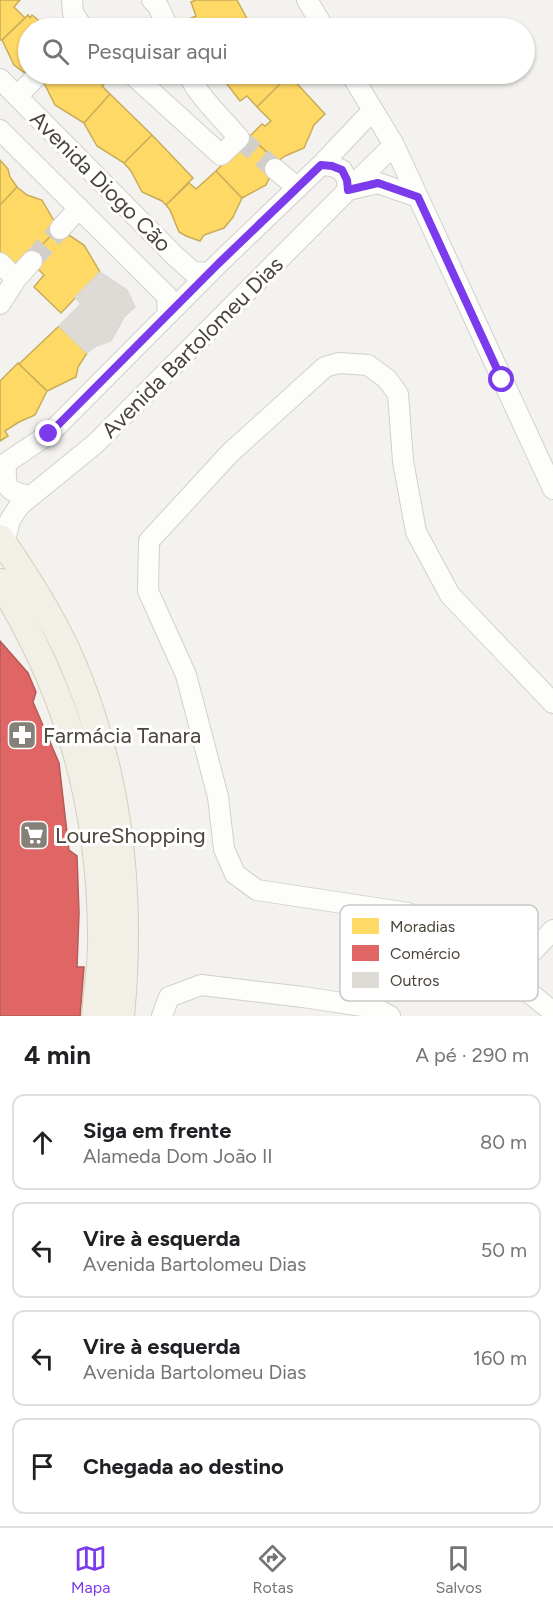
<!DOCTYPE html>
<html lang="pt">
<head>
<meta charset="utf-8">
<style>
  :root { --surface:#fff; --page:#f6f6f6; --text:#202124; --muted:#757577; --line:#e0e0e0; --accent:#7c3aed }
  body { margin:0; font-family:Figtree,sans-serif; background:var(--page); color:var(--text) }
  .stop { position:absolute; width:18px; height:18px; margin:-14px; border:4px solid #7c3aed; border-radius:50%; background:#fff }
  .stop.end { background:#7c3aed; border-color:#fff; box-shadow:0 2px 6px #0008 }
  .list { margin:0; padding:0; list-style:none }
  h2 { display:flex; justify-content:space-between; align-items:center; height:78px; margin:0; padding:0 24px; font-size:26px }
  h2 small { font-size:20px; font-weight:400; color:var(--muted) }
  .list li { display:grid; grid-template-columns:39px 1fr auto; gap:18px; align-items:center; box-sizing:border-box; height:96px; margin:0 12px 12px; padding:0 12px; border:2px solid var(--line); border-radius:12px }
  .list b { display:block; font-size:22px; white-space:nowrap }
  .list p { margin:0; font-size:20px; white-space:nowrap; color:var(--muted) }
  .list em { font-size:20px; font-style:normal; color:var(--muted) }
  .icon { flex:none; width:33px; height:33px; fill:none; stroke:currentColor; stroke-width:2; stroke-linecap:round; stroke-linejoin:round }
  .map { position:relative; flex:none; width:553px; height:1016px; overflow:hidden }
  .search { position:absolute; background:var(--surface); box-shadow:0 2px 4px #0004; left:18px; right:18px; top:18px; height:66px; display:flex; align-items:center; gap:15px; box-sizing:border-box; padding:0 21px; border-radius:33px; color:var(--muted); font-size:22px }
  .sheet { height:510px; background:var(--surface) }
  nav { display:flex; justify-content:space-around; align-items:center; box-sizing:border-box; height:84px; border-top:2px solid var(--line); background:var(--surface); font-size:16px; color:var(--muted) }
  nav a { display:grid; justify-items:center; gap:3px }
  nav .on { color:var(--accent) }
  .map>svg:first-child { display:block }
  .homes { fill:#ffd966; stroke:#c9ac58; stroke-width:1.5 }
  .shops { fill:#e06666; stroke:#b35c58; stroke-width:1.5 }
  .building { fill:#dedbd6; stroke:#dcd9d4; stroke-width:1.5 }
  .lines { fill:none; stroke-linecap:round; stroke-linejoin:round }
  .minor-tunnel { stroke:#d2cfca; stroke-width:20; stroke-dasharray:20 10; stroke-linecap:butt }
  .minor-casing { stroke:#d2d0cb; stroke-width:22 }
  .major-casing { stroke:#d6cebb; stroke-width:28 }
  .minor { stroke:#fdfdfc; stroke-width:20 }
  .major { stroke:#f2efe6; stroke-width:26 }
  .route { stroke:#7c3aed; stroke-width:8 }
  .labels { text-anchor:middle; stroke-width:6; stroke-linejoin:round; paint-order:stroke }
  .street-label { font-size:22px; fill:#4b4439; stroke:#fff }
  .poi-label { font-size:22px; fill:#4b4439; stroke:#fff; text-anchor:start }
  .key { fill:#fff; stroke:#c9c7c4; stroke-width:1.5 }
  .key-label { font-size:16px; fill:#4b4439 }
</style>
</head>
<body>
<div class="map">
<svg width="553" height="1016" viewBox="0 0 553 1016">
  <rect width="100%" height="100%" fill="#f4f2ee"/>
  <path class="homes" d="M 0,0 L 20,0 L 14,7 L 25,18 L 2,40 L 0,40 Z
    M 196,0 L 237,0 L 252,28 L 193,28 L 189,19 L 196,16 L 191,2 Z
    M 28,15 L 30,18 L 32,15 L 48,28 L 28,28 L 28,74 L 51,74 L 43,81 L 34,75 L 25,73 L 14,65 L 2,40 Z
    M 51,74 L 94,74 L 104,84 L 102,86 L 110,94 L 84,123 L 55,105 L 43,81 Z
    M 222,74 L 287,74 L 289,75 L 257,107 L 247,96 L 240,101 L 220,75 Z
    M 289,75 L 325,114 L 314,125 L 304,148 L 285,156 L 277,162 L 250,136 L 262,124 L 265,126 L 271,121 L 257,107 Z
    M 110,94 L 152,135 L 124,163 L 97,146 L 84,123 Z
    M 152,135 L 193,178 L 166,205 L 162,201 L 142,192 L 131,171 L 124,163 Z
    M 250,136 L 277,162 L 266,185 L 242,198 L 216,171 Z
    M 0,160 L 8,169 L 10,177 L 17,187 L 0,205 Z
    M 216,171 L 242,198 L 233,217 L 224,228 L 204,235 L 200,241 L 186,236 L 179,232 L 170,210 L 166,205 L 189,183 L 196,189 Z
    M 17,187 L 27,195 L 42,200 L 58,228 L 17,272 L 0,255 L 0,205 Z
    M 58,228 L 84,245 L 100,272 L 61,313 L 34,287 L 44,275 L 38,269 L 40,267 L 30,258 Z
    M 59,326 L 87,353 L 78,367 L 76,377 L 47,391 L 19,364 Z
    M 18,363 L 47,391 L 35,415 L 19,422 L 5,431 L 8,436 L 0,441 L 0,381 Z"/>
  <path class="shops" d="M 0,641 L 28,673 L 36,692 L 33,702 L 59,763 L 69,850 L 77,856 L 79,913 L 77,967 L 84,967 L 80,1016 L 0,1016 Z"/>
  <path class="building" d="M 100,272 L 127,290 L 135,307 L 124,317 L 111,341 L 96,346 L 87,353 L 59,326 L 81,304 L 75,297 Z"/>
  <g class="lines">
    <path class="minor-tunnel" d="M 239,138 L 275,169
      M 32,261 L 60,229"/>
    <g class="minor-casing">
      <path id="minor" d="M 72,0 L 73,13 L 83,28
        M 152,0 L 158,6 L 168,28
        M 307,0 L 324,28
        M 132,74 L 221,155 L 239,138 C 222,118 199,97 188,74
        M 351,74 L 394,145 L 553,489
        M 0,79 L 176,257 L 193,272 L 209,273
        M 17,96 L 35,78
        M 0,130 L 167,296 L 168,314
        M 321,165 L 373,110
        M 275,169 L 298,188
        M 348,190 L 378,183 L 418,197
        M 348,190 L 394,145
        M 60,229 L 79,208
        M 0,263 L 16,279
        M 0,304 L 16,279 L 32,261
        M 6,464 C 5,488 6,491 30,496
        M 0,467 L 49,434 L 219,263 L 321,165 L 332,166 L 342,170 L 347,180 L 348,190 L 95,444 L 20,505 L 10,520 L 4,544
        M 553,703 L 450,595 L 416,532 L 403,461 L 398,394 L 387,379 L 368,365 L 339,363 L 325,367 L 230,453 L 149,541 L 148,591 L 186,675 L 218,797 L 224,849 L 235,874 L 257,890 L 408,913 L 493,963 L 553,1012
        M 509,976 L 553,930
        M 162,1016 L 169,997 L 201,985 L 303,997 L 375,1008 L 390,1016"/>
    </g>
    <g class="major-casing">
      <path id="major" d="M 0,538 C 30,581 59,627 78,676 C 121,784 132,901 121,1016
        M 0,582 C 68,692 100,805 101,934 C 102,961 97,989 95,1016"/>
    </g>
    <use href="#minor" class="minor"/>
    <use href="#major" class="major"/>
  </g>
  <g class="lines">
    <path class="route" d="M 49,434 L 219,263 L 321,165 L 332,166 L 342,170 L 347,180 L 348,190 L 378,183 L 418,197 L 502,380"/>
  </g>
  <defs>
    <g id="pharmacy-square" transform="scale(1.5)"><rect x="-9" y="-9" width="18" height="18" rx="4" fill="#868178" stroke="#fff"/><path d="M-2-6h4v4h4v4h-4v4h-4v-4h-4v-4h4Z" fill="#fff"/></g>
    <g id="supermarket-square" transform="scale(1.5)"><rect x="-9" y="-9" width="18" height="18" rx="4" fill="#868178" stroke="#fff"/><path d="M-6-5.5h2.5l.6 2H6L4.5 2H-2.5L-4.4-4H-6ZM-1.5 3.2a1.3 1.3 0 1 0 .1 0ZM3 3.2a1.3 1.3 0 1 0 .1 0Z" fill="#fff"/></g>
  </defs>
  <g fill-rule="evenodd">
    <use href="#pharmacy-square" x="22" y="735"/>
    <use href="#supermarket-square" x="34" y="835"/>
  </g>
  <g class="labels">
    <g class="street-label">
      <text transform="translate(101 181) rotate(45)" y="8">Avenida Diogo Cão</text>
      <text transform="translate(192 347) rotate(-45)" y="8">Avenida Bartolomeu Dias</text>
    </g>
    <g class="poi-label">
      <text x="43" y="743">Farmácia Tanara</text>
      <text x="55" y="843">LoureShopping</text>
    </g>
  </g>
  <rect x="340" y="905" width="198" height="96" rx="9" class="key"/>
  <rect x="352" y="918" width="27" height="16" fill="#ffd966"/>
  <rect x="352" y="945" width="27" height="16" fill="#e06666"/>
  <rect x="352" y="972" width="27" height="16" fill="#dedbd6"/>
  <g class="key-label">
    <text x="390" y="932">Moradias</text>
    <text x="390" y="959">Comércio</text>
    <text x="390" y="986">Outros</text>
  </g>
</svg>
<div class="stop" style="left:502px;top:380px"></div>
<div class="stop end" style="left:49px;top:434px"></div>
<div class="search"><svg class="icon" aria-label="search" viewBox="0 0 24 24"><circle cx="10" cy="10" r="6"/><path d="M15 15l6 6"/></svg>Pesquisar aqui</div>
</div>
<section class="sheet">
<h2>4 min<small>A pé · 290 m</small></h2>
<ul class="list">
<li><svg class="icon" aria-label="ahead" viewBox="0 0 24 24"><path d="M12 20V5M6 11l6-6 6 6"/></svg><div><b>Siga em frente</b><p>Alameda Dom João II</p></div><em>80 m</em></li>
<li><svg class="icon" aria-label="left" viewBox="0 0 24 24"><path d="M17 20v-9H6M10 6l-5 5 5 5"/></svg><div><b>Vire à esquerda</b><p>Avenida Bartolomeu Dias</p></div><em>50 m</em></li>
<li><svg class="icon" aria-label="left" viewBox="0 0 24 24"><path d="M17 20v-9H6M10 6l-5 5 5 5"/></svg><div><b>Vire à esquerda</b><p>Avenida Bartolomeu Dias</p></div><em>160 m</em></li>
<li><svg class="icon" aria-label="arrive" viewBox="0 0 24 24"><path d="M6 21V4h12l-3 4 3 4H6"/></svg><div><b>Chegada ao destino</b></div></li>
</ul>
</section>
<nav>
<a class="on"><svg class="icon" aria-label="map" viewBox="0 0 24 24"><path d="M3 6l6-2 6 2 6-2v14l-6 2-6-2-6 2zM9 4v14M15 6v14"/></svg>Mapa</a>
<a><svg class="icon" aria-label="directions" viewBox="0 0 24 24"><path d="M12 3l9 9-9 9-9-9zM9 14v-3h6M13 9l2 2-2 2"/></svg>Rotas</a>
<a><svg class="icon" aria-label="saved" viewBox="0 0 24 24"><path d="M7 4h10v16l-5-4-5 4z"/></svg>Salvos</a>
</nav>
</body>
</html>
